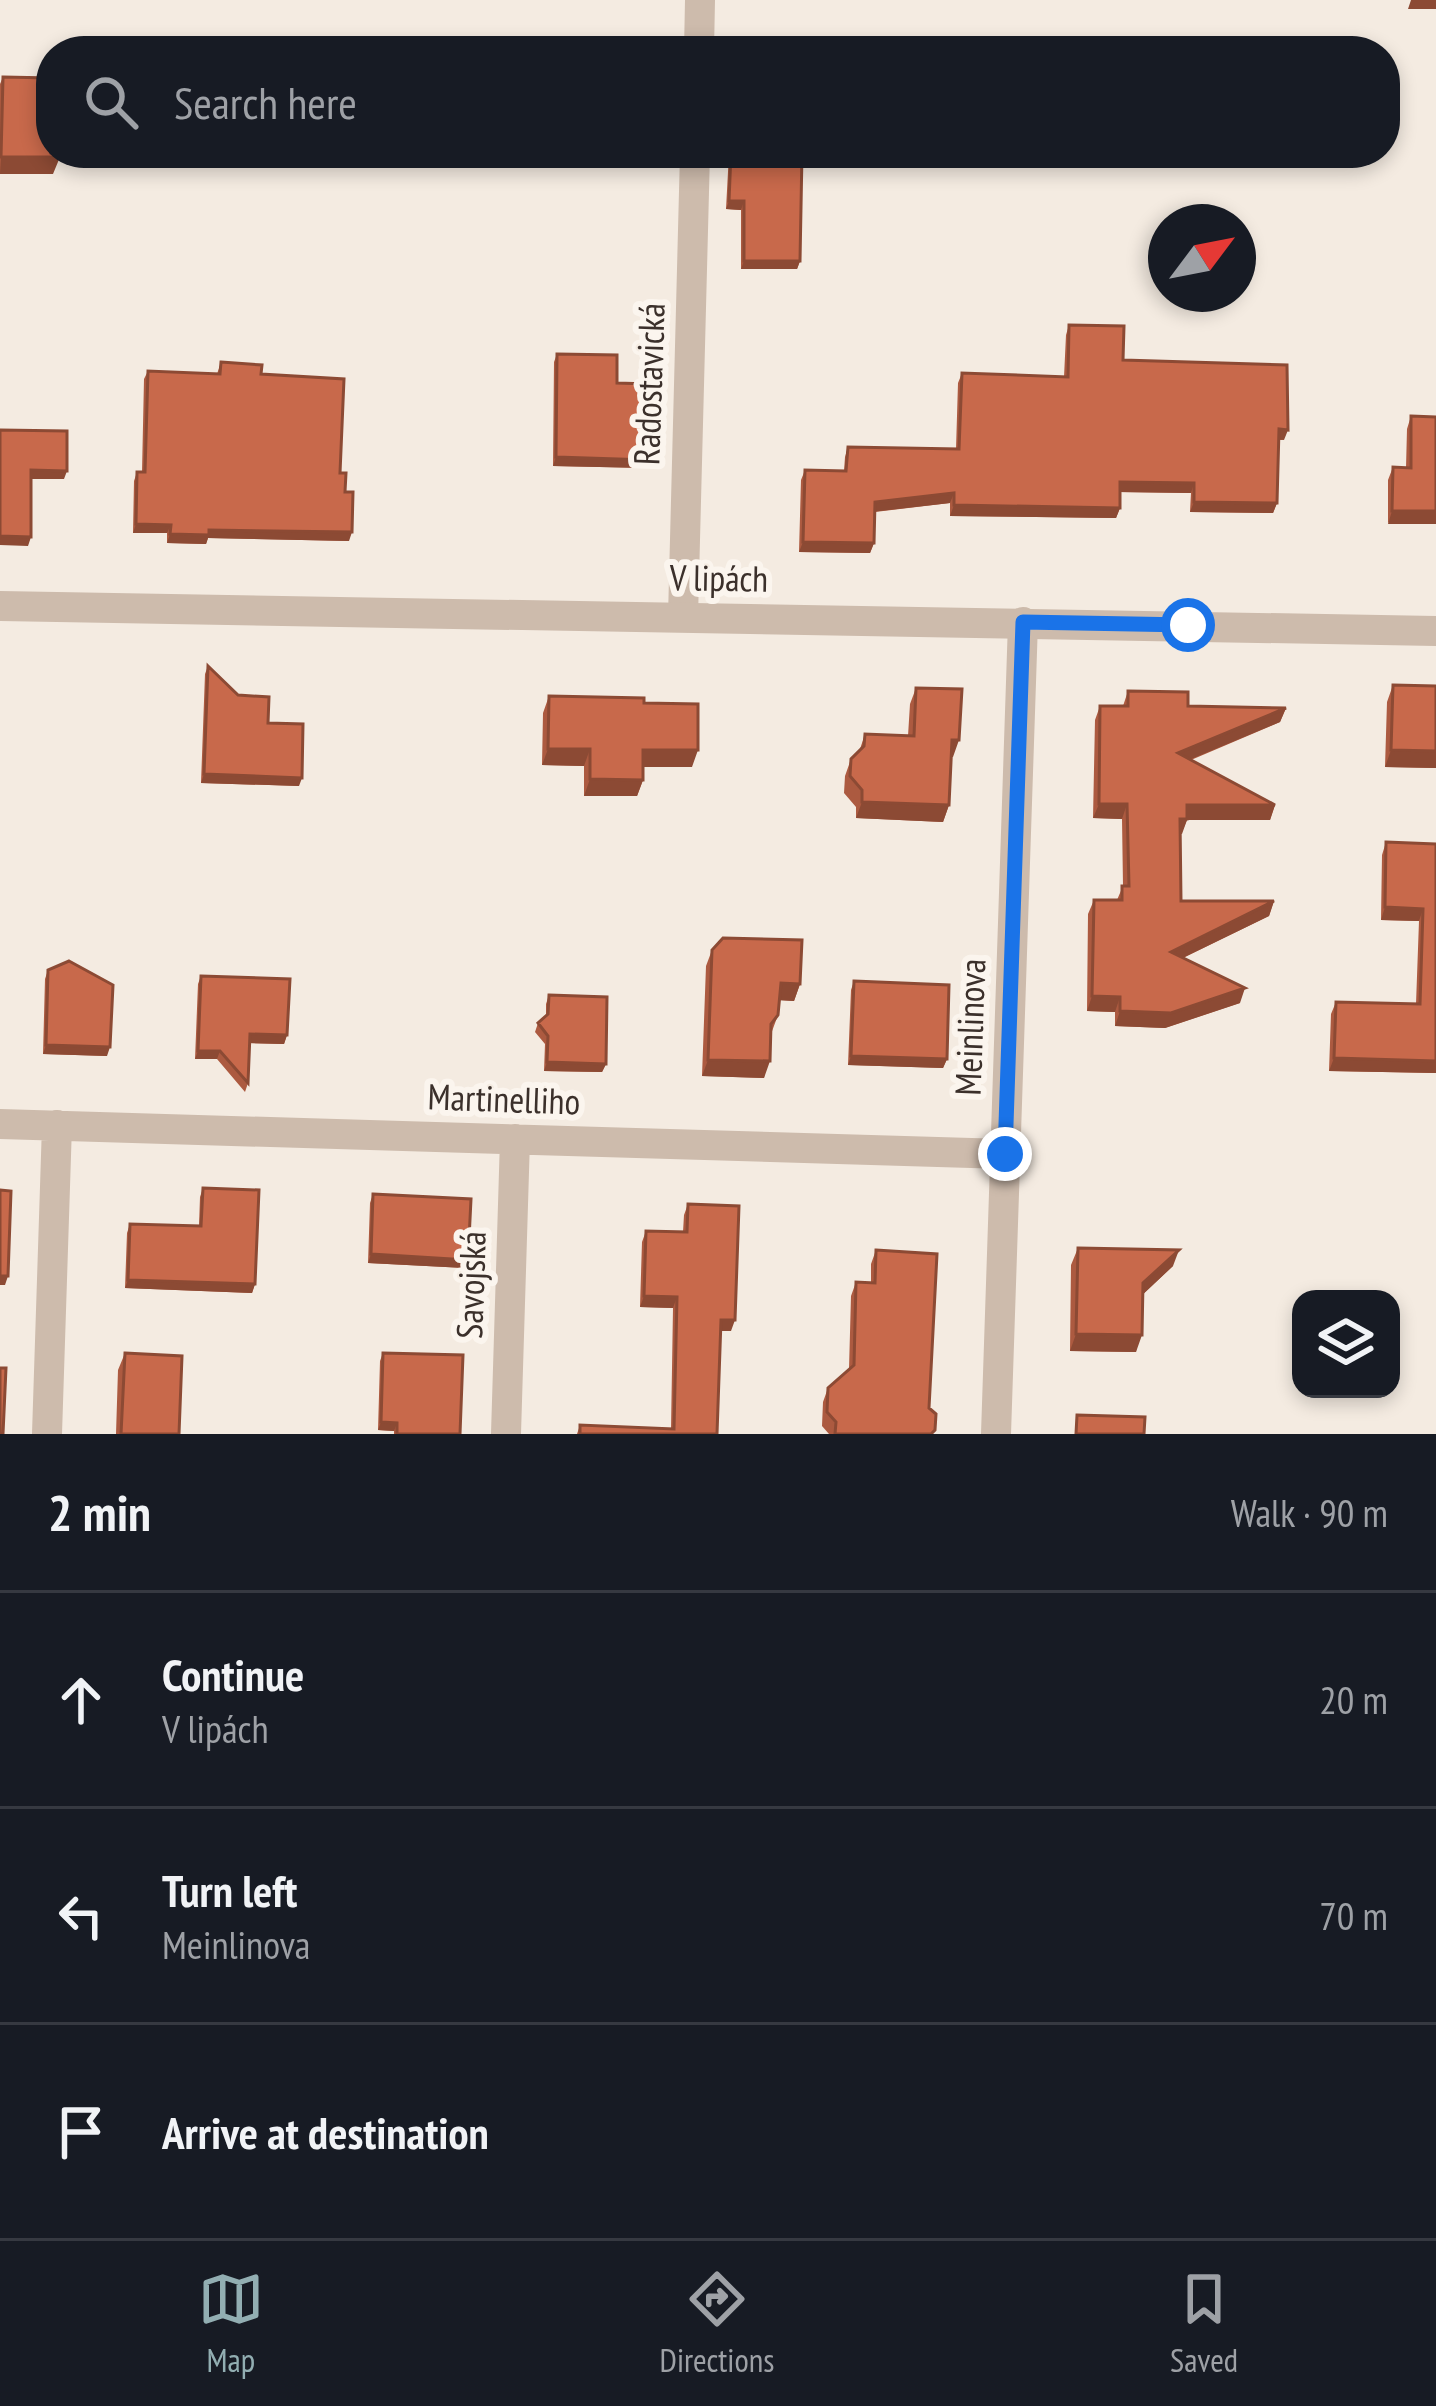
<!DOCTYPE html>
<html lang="en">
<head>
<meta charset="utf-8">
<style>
  :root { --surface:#171b24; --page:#242831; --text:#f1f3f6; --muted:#9ea1a6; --line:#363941; --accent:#92aeb2 }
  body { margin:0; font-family:"PT Sans Narrow",sans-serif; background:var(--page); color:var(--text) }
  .controls { position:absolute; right:36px; bottom:36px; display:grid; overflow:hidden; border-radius:24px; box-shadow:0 6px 18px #0003 }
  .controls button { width:108px; height:108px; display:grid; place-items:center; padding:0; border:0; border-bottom:3px solid var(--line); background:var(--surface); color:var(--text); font:60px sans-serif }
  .compass { position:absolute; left:1148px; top:204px; width:108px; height:108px; border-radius:50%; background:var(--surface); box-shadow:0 6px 18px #0003; rotate:58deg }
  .stop { position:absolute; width:36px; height:36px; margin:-27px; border:9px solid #1a73e8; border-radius:50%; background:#fff }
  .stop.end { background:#1a73e8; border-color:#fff; box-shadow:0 3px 12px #0008 }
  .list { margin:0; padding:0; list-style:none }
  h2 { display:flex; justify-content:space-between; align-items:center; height:156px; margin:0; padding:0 48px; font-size:51px }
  h2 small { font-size:39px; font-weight:400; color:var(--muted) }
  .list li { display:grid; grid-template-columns:78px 1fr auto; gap:36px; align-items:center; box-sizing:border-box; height:216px; padding:0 48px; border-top:3px solid var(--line) }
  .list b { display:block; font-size:45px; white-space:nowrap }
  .list p { margin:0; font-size:39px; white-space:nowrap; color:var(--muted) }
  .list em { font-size:39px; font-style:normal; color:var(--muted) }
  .icon { flex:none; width:66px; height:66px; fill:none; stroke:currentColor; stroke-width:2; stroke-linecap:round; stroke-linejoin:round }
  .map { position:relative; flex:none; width:1436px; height:1434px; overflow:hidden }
  .search { position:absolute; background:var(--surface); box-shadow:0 6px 18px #0003; left:36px; right:36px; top:36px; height:132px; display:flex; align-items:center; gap:30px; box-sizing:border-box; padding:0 42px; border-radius:48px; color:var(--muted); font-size:45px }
  .sheet { height:804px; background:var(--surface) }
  nav { display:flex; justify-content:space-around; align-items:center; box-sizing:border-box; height:168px; border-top:3px solid var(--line); background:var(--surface); font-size:33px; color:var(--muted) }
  nav a { display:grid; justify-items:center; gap:6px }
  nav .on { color:var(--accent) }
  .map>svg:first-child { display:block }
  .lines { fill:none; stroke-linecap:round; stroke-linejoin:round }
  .service { stroke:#cdbbac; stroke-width:30 }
  .minor { stroke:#cdbbac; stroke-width:30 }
  .tertiary { stroke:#cdbbac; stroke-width:30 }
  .wall { fill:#ac5a40 }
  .shaded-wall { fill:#8c4a34 }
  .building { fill:#c8694b; stroke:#8c4a34; stroke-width:3 }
  .route { stroke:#1a73e8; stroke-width:15 }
  .labels { text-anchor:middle; stroke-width:12; stroke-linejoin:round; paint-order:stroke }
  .street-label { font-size:36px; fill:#3b302b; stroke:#fbf5ee }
</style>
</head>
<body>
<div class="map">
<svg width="1436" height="1434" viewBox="0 0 1436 1434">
  <rect width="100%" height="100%" fill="#f4ebe1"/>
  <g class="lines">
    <path class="service" d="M 699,51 L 700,0
      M 683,617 L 695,153"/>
    <path class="minor" d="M 0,1124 L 1005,1154
      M 47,1434 L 57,1125
      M 506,1434 L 515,1139
      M 996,1434 L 1023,622"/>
    <path class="tertiary" d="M 0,606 L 1436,631"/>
  </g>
  <path class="wall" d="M 3,77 L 53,174 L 0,174 L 0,84 Z
    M 729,153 L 802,153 L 800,261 L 797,269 L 741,269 L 741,210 L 726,209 Z
    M 1069,325 L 1123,360 L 1284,440 L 1278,440 L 1277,503 L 1273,513 L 1190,512 L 1191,493 L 1120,492 L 1120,508 L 1116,518 L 950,516 L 950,503 L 875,512 L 874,543 L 870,553 L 799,552 L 801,480 L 805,470 L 844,471 L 845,457 L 848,447 L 956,449 L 958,383 L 962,373 L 1064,377 L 1066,335 Z
    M 557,354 L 617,383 L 649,460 L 646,468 L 553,466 L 554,362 Z
    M 221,362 L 261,374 L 340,473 L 345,492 L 349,541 L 208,538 L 206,544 L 167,543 L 167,533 L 133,533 L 134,481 L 137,472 L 142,472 L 144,379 L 148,371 L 217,374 Z
    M 1411,416 L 1436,417 L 1388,524 L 1388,480 L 1393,467 L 1406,468 L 1407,429 Z
    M 208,666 L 268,723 L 299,786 L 201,783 L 205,674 Z
    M 1393,685 L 1436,686 L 1436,768 L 1385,767 L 1387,702 Z
    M 916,688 L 953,757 L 951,757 L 949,805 L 943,822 L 856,818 L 856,807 L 844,793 L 845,776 L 851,759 L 859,752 L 865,734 L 908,736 L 910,704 Z
    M 1128,691 L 1188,706 L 1286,708 L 1280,722 L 1191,760 L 1275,805 L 1270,820 L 1187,820 L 1181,834 L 1181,901 L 1274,901 L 1269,916 L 1183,958 L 1240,1003 L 1165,1028 L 1115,1026 L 1115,1012 L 1087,1011 L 1088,914 L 1094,900 L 1117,900 L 1123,886 L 1122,819 L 1093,818 L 1095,720 L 1100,706 L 1123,706 Z
    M 549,696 L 644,703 L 692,767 L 643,767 L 643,780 L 637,796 L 584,796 L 584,766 L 542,765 L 543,713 Z
    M 1386,842 L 1436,844 L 1436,1073 L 1329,1071 L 1331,1014 L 1336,1002 L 1416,1004 L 1419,921 L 1381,920 L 1382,855 Z
    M 712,950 L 800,984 L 794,1001 L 780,1000 L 778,1015 L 771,1034 L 764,1078 L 702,1076 L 706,966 Z
    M 48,970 L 107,1056 L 43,1054 L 45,979 Z
    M 201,976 L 287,1035 L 284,1044 L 249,1043 L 248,1083 L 245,1092 L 217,1059 L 195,1059 L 198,984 Z
    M 854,981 L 947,1059 L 943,1068 L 848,1065 L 851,990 Z
    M 549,995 L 606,1064 L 602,1072 L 544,1071 L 545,1044 L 535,1032 L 538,1023 L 546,1016 L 546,1004 Z
    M 203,1188 L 255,1284 L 252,1293 L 125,1288 L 127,1233 L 130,1224 L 199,1226 L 200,1197 Z
    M 373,1194 L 465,1268 L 368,1263 L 370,1203 Z
    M 688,1204 L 731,1331 L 721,1331 L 717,1434 L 577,1434 L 580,1425 L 671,1429 L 673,1308 L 640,1307 L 642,1242 L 646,1231 L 683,1232 L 684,1215 Z
    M 1078,1248 L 1173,1266 L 1143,1294 L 1136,1352 L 1070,1351 L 1071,1265 Z
    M 876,1250 L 929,1408 L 933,1434 L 829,1434 L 822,1426 L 823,1402 L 828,1388 L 849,1369 L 851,1296 L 856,1282 L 871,1283 L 871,1264 Z
    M 125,1353 L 179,1434 L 116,1434 L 118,1370 Z
    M 383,1353 L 460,1434 L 394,1434 L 394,1431 L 378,1430 L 380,1361 Z"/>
  <path class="shaded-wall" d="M 1411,0 L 1436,0 L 1436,9 L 1408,9 Z
    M 1,157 L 60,157 L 53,174 L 0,174 Z
    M 729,201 L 744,201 L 741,210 L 726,209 Z
    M 744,261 L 800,261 L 797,269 L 741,269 Z
    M 1279,429 L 1288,430 L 1284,440 L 1275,439 Z
    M 556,457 L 649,460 L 646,468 L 553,466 Z
    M 31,470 L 67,471 L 64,479 L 28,479 Z
    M 1120,482 L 1194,483 L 1191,493 L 1116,492 Z
    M 954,493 L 950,503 L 871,512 L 875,502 Z
    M 1194,502 L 1277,503 L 1273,513 L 1190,512 Z
    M 954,505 L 1120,508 L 1116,518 L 950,516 Z
    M 1392,511 L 1436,511 L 1436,524 L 1388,524 Z
    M 136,524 L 171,525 L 167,533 L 133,533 Z
    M 209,530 L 352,532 L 349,541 L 208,538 L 206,544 L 167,543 L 170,534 Z
    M 0,536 L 31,537 L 28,546 L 0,545 Z
    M 803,542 L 874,543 L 870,553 L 799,552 Z
    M 1286,708 L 1280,722 L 1172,767 L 1178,753 Z
    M 952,740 L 959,740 L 953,757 L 946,756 Z
    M 548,749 L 590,749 L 584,766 L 542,765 Z
    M 643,750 L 698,750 L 692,767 L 637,767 Z
    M 1391,750 L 1436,751 L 1436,768 L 1385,767 Z
    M 204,774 L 302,778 L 299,786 L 201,783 Z
    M 590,779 L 643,780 L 637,796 L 584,796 Z
    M 862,802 L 949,805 L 943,822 L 856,818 Z
    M 1099,804 L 1127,804 L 1122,819 L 1093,818 Z
    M 1187,805 L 1275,805 L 1270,820 L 1187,820 L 1182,834 L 1175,833 Z
    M 1274,901 L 1269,916 L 1166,966 L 1171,952 Z
    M 1385,907 L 1423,909 L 1419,921 L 1381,920 Z
    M 781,983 L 800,984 L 794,1001 L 775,1000 Z
    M 1245,988 L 1240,1003 L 1165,1028 L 1115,1026 L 1120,1011 Z
    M 1092,996 L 1120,997 L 1115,1012 L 1087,1011 Z
    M 250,1034 L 287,1035 L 284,1044 L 247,1043 Z
    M 46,1045 L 110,1047 L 107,1056 L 43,1054 Z
    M 198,1051 L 220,1051 L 217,1059 L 195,1059 Z
    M 851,1056 L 947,1059 L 943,1068 L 848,1065 Z
    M 1334,1058 L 1436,1061 L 1436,1073 L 1329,1071 Z
    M 708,1060 L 770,1061 L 764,1078 L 702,1076 Z
    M 547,1062 L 606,1064 L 602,1072 L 544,1071 Z
    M 1179,1250 L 1173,1266 L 1137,1300 L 1143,1283 Z
    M 371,1254 L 468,1260 L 465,1268 L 368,1263 Z
    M 0,1276 L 8,1276 L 5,1285 L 0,1285 Z
    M 128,1280 L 255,1284 L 252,1293 L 125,1288 Z
    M 644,1296 L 677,1297 L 673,1308 L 640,1307 Z
    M 721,1320 L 735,1320 L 731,1331 L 717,1331 Z
    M 1076,1334 L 1142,1335 L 1136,1352 L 1070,1351 Z
    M 381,1422 L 397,1423 L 394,1431 L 378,1430 Z"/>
  <path class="building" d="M 3,77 L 51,78 L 51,153 L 60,153 L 60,157 L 1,157 Z
    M 731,153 L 802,153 L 800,261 L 744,261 L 744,201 L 729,201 Z
    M 1069,325 L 1124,326 L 1123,360 L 1287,365 L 1288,430 L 1279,429 L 1277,503 L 1194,502 L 1194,483 L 1120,482 L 1120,508 L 954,505 L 954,493 L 875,502 L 874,543 L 803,542 L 805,470 L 846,471 L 848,447 L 959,449 L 962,373 L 1068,377 Z
    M 557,354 L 617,355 L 617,383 L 649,384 L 649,460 L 556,457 Z
    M 221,362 L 262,365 L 261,374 L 344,379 L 340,473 L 346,473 L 345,492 L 353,492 L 352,532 L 209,530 L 209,535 L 170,534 L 171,525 L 136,524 L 137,472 L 145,472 L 148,371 L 220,374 Z
    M 1411,416 L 1436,417 L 1436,511 L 1392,511 L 1393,467 L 1411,468 Z
    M 0,430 L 67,431 L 67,471 L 31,470 L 31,537 L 0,536 Z
    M 208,666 L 238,695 L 269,697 L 268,723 L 303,724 L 302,778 L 204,774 Z
    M 1393,685 L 1436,686 L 1436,751 L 1391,750 Z
    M 916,688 L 962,689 L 959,740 L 952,740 L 949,805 L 862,802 L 862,790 L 850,776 L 851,759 L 864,746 L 865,734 L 914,736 Z
    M 1128,691 L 1188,692 L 1188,706 L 1286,708 L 1178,753 L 1275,805 L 1187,805 L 1187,819 L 1180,819 L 1181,901 L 1274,901 L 1171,952 L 1245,988 L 1171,1013 L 1120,1011 L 1120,997 L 1092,996 L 1094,900 L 1122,900 L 1122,886 L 1129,886 L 1127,804 L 1099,804 L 1100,706 L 1128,706 Z
    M 549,696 L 644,698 L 644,703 L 698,704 L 698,750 L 643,750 L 643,780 L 590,779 L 590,749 L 548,749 Z
    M 1386,842 L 1436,844 L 1436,1061 L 1334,1058 L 1336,1002 L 1420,1004 L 1423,909 L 1385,907 Z
    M 723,938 L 802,940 L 800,984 L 781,983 L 778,1015 L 771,1024 L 770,1061 L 708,1060 L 712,950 Z
    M 69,961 L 113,985 L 110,1047 L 46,1045 L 48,970 Z
    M 201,976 L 290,979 L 287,1035 L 250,1034 L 248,1083 L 220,1051 L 198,1051 Z
    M 854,981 L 949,985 L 947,1059 L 851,1056 Z
    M 549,995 L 607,997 L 606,1064 L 547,1062 L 548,1036 L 538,1023 L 548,1014 Z
    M 203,1188 L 259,1190 L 255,1284 L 128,1280 L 130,1224 L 201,1226 Z
    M 0,1190 L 11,1191 L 8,1276 L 0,1276 Z
    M 373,1194 L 471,1199 L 468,1260 L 371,1254 Z
    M 688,1204 L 739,1206 L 735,1320 L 721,1320 L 717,1434 L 580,1434 L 580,1425 L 674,1429 L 677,1297 L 644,1296 L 646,1231 L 687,1232 Z
    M 1078,1248 L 1179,1250 L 1143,1283 L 1142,1335 L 1076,1334 Z
    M 876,1250 L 937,1254 L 929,1408 L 936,1414 L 935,1430 L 931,1434 L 835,1434 L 836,1422 L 827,1412 L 828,1388 L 854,1365 L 856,1282 L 875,1283 Z
    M 125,1353 L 182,1356 L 179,1434 L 121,1434 Z
    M 383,1353 L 463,1355 L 460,1434 L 397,1434 L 397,1423 L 381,1422 Z
    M 0,1368 L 6,1368 L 3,1434 L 0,1434 Z
    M 1077,1415 L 1145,1417 L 1144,1434 L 1076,1434 Z"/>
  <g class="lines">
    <path class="route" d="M 1005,1154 L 1023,622 L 1188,625"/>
  </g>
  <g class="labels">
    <g class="street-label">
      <text transform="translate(649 384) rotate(-88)" y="13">Radostavická</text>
      <text transform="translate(719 578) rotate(1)" y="13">V lipách</text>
      <text transform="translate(970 1027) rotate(-88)" y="13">Meinlinova</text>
      <text transform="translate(504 1099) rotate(2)" y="13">Martinelliho</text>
      <text transform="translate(471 1285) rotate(-88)" y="13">Savojská</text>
    </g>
  </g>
</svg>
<div class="controls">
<button><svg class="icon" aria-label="layers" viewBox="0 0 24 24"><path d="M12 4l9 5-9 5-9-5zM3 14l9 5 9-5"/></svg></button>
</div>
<svg class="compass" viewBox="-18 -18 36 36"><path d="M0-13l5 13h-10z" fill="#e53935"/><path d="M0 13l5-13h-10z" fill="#9ea1a6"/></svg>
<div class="stop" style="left:1188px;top:625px"></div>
<div class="stop end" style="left:1005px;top:1154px"></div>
<div class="search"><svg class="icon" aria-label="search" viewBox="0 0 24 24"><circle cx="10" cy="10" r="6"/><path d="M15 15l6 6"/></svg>Search here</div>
</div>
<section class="sheet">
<h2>2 min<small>Walk · 90 m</small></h2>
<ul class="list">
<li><svg class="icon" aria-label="ahead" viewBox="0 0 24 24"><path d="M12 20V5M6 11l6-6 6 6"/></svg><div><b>Continue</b><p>V lipách</p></div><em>20 m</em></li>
<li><svg class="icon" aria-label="left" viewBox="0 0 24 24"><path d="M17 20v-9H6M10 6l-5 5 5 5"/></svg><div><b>Turn left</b><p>Meinlinova</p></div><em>70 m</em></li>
<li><svg class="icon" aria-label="arrive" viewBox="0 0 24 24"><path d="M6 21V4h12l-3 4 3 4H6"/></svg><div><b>Arrive at destination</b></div></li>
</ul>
</section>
<nav>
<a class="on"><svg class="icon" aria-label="map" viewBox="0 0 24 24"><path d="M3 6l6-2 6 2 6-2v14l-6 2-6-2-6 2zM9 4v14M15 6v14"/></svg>Map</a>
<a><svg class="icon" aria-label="directions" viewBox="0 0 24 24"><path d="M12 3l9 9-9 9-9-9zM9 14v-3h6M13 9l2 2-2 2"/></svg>Directions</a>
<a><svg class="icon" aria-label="saved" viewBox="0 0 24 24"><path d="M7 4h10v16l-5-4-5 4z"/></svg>Saved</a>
</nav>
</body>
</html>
